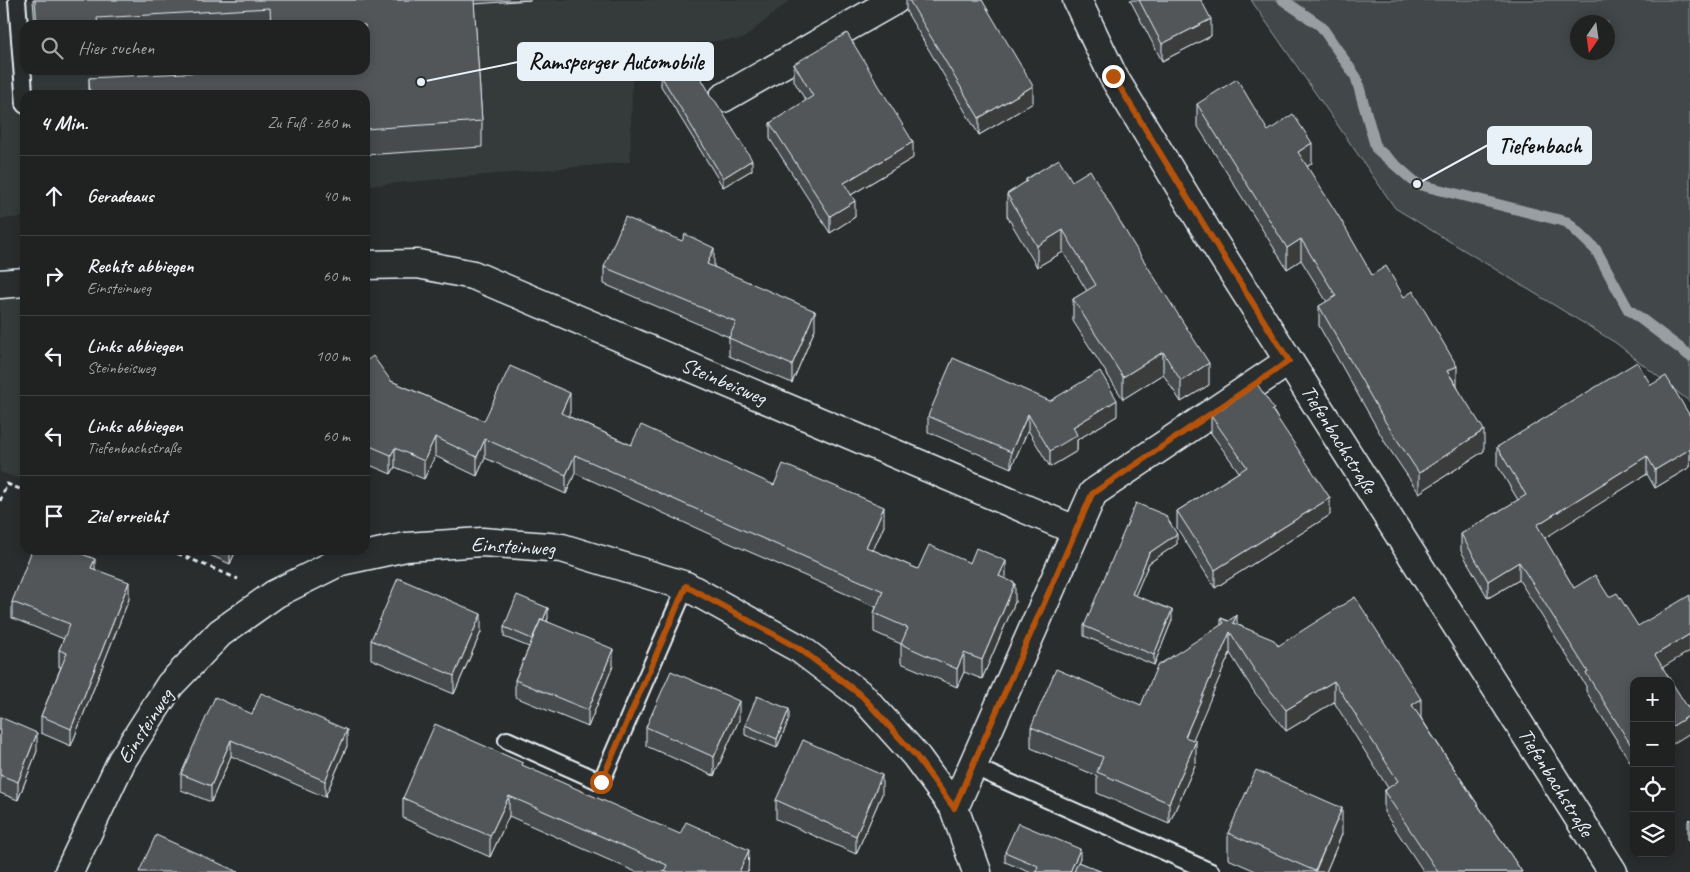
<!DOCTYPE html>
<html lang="de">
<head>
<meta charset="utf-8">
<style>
  :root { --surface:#202222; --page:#2d2f2f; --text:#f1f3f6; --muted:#a2a4a5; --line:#3d3f40 }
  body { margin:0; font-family:Caveat,sans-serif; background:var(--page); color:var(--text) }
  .controls { position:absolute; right:15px; bottom:15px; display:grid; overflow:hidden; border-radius:10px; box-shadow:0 2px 12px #0003 }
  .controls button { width:45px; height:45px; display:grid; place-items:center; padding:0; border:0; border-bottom:1px solid var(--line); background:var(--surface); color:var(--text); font:25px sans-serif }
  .compass { position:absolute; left:1570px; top:15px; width:45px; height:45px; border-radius:50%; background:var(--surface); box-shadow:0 2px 12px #0003; rotate:193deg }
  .stop { position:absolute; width:15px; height:15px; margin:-11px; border:4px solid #b45309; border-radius:50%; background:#fff }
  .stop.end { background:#b45309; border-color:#fff; box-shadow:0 1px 5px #0008 }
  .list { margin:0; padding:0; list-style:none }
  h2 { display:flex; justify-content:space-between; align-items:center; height:65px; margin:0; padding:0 20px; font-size:21px }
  h2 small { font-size:16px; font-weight:400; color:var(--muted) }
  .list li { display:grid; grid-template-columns:32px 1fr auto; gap:15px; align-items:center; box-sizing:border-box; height:80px; padding:0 20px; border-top:1px solid var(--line) }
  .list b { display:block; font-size:19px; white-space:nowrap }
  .list p { margin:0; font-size:16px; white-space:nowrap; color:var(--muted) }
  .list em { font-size:16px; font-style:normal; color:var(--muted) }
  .icon { flex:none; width:28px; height:28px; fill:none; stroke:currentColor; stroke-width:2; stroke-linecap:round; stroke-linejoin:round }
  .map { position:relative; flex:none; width:1690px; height:872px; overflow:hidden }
  .search { position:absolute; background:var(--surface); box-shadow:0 2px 12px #0003; left:20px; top:20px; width:350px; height:55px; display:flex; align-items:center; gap:12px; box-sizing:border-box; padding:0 18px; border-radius:15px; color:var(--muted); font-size:19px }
  .panel { position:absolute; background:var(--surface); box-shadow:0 2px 12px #0003; left:20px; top:90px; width:350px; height:465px; border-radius:15px }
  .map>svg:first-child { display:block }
  .built { fill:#363a3b; fill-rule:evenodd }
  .green { fill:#424648; stroke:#959ca0; fill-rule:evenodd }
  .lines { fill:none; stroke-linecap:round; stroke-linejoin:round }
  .stream { stroke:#989fa3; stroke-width:11 }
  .lane-casing { stroke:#e8f1f8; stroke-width:20 }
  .street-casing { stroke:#e8f1f8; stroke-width:31 }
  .secondary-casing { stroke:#e8f1f8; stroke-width:31 }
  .path { stroke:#e8f1f8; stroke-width:3; stroke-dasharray:5 4; stroke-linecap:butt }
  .lane { stroke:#2a2d2e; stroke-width:16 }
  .street { stroke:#2a2d2e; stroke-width:28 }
  .secondary { stroke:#2a2d2e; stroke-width:28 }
  .wall { fill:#474b4d; stroke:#e8f1f8 }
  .shaded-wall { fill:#3a3d3e; stroke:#e8f1f8 }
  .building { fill:#535759; stroke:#e8f1f8 }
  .route { stroke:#b45309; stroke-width:6 }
  .labels { text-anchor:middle; stroke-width:5; stroke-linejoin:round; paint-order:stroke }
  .street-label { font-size:21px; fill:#e8f1f8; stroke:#2a2d2e }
  .leader { fill:none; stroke:#e8f1f8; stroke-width:2 }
  .callout-dot { fill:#e8f1f8; stroke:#2a2d2e; stroke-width:2 }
  .callout { fill:#e8f1f8; stroke:#e8f1f8; stroke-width:2 }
  .callout-label { font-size:22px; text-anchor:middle; font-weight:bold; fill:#111 }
</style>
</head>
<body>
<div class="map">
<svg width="1690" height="872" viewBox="0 0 1690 872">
  <rect width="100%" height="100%" fill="#2a2d2e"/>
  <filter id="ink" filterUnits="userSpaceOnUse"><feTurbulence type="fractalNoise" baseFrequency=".02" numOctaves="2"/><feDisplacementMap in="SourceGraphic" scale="10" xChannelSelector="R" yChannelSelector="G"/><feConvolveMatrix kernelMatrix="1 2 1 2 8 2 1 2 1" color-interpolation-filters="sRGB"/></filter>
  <g filter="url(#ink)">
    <path class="built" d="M 0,0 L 790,0 L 743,39 L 633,47 L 630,162 L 365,186 L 365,95 L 25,95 L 25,217 L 0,219 ZM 25,25 L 365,25 L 365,70 L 25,70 Z
      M 25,290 L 25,481 L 0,472 L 0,292 Z"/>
    <path class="green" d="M 1251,0 L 1690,0 L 1690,402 L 1616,343 L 1395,208 ZM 1578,22 L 1608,22 L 1608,52 L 1578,52 Z"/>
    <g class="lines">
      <path class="stream" d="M 1283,0 L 1321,26 L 1356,77 L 1376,148 L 1417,184 L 1567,222 L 1596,250 L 1628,309 L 1690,356"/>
      <g class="lane-casing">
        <path id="lane" d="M 17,0 L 25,105
          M 507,740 L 601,782 L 686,586
          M 972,766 L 1211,872"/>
      </g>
      <g class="street-casing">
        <path id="street" d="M 723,98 L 895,0
          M 365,265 L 418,264 L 473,275 L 1075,530
          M 0,284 L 25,282
          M 954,808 L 1093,493 L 1289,361
          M 69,872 L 122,760 L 170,685 L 220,633 L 275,594 L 341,561 L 406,547 L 482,542 L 562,548 L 686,586 L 800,649 L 862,696 L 916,756 L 954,808 L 977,872"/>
      </g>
      <g class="secondary-casing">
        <path id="secondary" d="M 1077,0 L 1113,76 L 1211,238 L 1613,872"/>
      </g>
      <path class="path" d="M 0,501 L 7,484 L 25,491
        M 169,550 L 238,579"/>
      <use href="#lane" class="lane"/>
      <use href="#street" class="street"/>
      <use href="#secondary" class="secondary"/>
    </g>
    <path class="wall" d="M 33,0 L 531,0 L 474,4 L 482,121 L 482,147 L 365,155 L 365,95 L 89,95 L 89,78 L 365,70 L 365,25 L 35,25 Z
      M 906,0 L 982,0 L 1033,103 L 979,135 L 906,11 Z
      M 1130,0 L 1201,0 L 1211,36 L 1162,61 Z
      M 794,64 L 913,158 L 851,195 L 855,217 L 830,233 L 770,139 L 770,123 L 806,101 L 794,81 Z
      M 661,76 L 710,96 L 752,170 L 723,187 L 661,86 Z
      M 1197,104 L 1268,131 L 1312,163 L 1307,167 L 1372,275 L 1404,297 L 1457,386 L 1484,451 L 1419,493 L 1386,444 L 1319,326 L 1319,306 L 1327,302 L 1301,260 L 1287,269 L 1197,125 Z
      M 1026,179 L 1072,181 L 1209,385 L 1181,402 L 1163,374 L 1123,399 L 1073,321 L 1073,299 L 1087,291 L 1063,252 L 1037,267 L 1007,216 L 1007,194 L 1026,182 Z
      M 713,266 L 815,329 L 792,383 L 729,356 L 729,337 L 604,284 L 604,267 Z
      M 365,362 L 391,381 L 484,421 L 570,412 L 568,416 L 631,445 L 774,485 L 884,526 L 873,550 L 918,569 L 1006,579 L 1015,602 L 982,679 L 964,672 L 957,687 L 901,663 L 901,644 L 874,632 L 874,613 L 876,607 L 727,542 L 575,473 L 566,494 L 485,458 L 477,476 L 435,456 L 424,479 L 395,467 L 391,474 L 365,463 Z
      M 1651,385 L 1690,416 L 1690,467 L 1655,488 L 1647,474 L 1544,538 L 1574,588 L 1609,597 L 1663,668 L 1634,768 L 1586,691 L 1586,686 L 1519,580 L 1488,598 L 1461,551 L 1461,534 L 1518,500 L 1497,465 L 1497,447 Z
      M 1050,401 L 1117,416 L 1077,440 L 1077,451 L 1050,467 L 1028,430 L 1011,468 L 928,432 L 928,416 Z
      M 1274,412 L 1330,515 L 1215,588 L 1177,528 L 1177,511 L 1239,472 L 1211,433 L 1211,416 Z
      M 1165,515 L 1177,544 L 1149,563 L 1135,595 L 1172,620 L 1154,665 L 1084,636 L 1084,626 Z
      M 199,550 L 236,550 L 230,564 Z
      M 95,569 L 129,599 L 71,746 L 41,733 L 41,716 L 61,667 L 59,667 L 59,650 L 64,639 L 12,618 L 12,602 Z
      M 548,618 L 547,621 L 613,666 L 588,727 L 515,697 L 515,680 L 529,647 L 504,637 L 504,627 Z
      M 1221,618 L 1237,624 L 1421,718 L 1522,872 L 1424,872 L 1384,812 L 1384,791 L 1388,788 L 1334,702 L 1286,731 L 1255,693 L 1230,653 L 1192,740 L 1196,763 L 1169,824 L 1097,793 L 1097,776 L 1031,748 L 1031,727 L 1141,705 L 1221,626 Z
      M 481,632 L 454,694 L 371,659 L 371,640 Z
      M 252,714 L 347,746 L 325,797 L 231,756 L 211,802 L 181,790 L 181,774 Z
      M 0,717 L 37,751 L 18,800 L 0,793 Z
      M 789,719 L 777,748 L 745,735 L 745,725 Z
      M 739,720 L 714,776 L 646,746 L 646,727 Z
      M 523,766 L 749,871 L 748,872 L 636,872 L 509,816 L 490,857 L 403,818 L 403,798 Z
      M 882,794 L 856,854 L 776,819 L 776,800 Z
      M 1690,819 L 1690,842 L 1688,839 L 1688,821 Z
      M 1228,833 L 1342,834 L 1326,872 L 1258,872 L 1228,859 Z
      M 1005,852 L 1080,858 L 1078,862 L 1102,872 L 1029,872 L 1005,862 Z"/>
    <path class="shaded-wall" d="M 1211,19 L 1211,36 L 1162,61 L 1162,44 Z
      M 1033,86 L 1033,103 L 979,135 L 979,118 Z
      M 913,142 L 913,158 L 844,199 L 844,183 Z
      M 1312,143 L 1312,163 L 1298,173 L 1298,152 Z
      M 752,160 L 752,170 L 723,187 L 723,178 Z
      M 855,201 L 855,217 L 830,233 L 830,216 Z
      M 1063,230 L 1063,252 L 1037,267 L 1037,246 Z
      M 1301,239 L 1301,260 L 1287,269 L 1287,248 Z
      M 714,248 L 714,266 L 707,281 L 707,264 Z
      M 815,311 L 815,329 L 792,383 L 792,365 Z
      M 1163,352 L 1163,374 L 1123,399 L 1123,377 Z
      M 1209,363 L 1209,385 L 1181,402 L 1181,381 Z
      M 1457,366 L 1457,386 L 1447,371 Z
      M 570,393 L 570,412 L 561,432 L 561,413 Z
      M 1117,400 L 1117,416 L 1077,440 L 1077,451 L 1050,467 L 1050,451 L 1073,427 Z
      M 1028,414 L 1028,430 L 1011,468 L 1011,452 Z
      M 1484,430 L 1484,451 L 1419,493 L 1419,473 Z
      M 435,437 L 435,456 L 424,479 L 424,461 Z
      M 485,439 L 485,458 L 477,476 L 477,457 Z
      M 395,448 L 395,467 L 391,474 L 391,455 Z
      M 1690,449 L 1690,467 L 1655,488 L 1655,470 Z
      M 575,455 L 575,473 L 566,494 L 566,475 Z
      M 1647,456 L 1647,474 L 1537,543 L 1537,525 Z
      M 1330,498 L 1330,515 L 1215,588 L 1215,570 Z
      M 884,507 L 884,526 L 866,566 L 866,547 Z
      M 1177,534 L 1177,544 L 1149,563 L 1132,603 L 1132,594 L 1149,553 Z
      M 230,550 L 236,550 L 230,564 Z
      M 95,559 L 95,575 L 91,568 Z
      M 1006,561 L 1006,580 L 999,576 Z
      M 1519,562 L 1519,580 L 1488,598 L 1488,581 Z
      M 129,582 L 129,599 L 71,746 L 71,729 Z
      M 1015,583 L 1015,602 L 982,679 L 982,660 Z
      M 548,608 L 548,618 L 535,650 L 535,640 Z
      M 1172,610 L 1172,620 L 1154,665 L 1154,655 Z
      M 481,614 L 481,632 L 454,694 L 454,676 Z
      M 1237,615 L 1237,636 L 1233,623 Z
      M 1230,632 L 1230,653 L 1185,758 L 1185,737 Z
      M 1690,634 L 1690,651 L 1655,672 L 1655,655 Z
      M 613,649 L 613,666 L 588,727 L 588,710 Z
      M 964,653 L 964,672 L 957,687 L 957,669 Z
      M 1334,681 L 1334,702 L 1286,731 L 1286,710 Z
      M 1421,699 L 1421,720 L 1412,705 Z
      M 739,701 L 739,720 L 714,776 L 714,757 Z
      M 789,709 L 789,719 L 777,748 L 777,739 Z
      M 1690,715 L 1690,733 L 1671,745 L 1671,727 Z
      M 347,730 L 347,746 L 325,797 L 325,781 Z
      M 37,733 L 37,751 L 18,800 L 18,782 Z
      M 231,740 L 231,756 L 211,802 L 211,786 Z
      M 1196,741 L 1196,763 L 1169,824 L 1169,803 Z
      M 882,775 L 882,794 L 856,854 L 856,836 Z
      M 509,796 L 509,816 L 490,857 L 490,836 Z
      M 1342,808 L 1342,834 L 1326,872 L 1315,872 Z
      M 1080,849 L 1080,858 L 1074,872 L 1070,872 Z
      M 749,850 L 748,872 L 739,872 Z"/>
    <path class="building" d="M 35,0 L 474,0 L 482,121 L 365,129 L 365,95 L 90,95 L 89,78 L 242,70 L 365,70 L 365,25 L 271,25 L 270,8 L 97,18 L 98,25 L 37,25 Z
      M 909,0 L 982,0 L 1033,86 L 979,118 Z
      M 1139,0 L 1201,0 L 1211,19 L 1162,44 Z
      M 847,33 L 913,142 L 844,183 L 855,201 L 830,216 L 770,123 L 813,96 L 794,64 Z
      M 689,59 L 707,88 L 710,96 L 716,102 L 752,160 L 723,178 L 661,76 Z
      M 1237,79 L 1268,131 L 1293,114 L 1312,143 L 1298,152 L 1341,220 L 1372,275 L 1386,266 L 1404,297 L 1413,291 L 1457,366 L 1447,371 L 1484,430 L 1419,473 L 1386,423 L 1319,306 L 1336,296 L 1301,239 L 1287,248 L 1197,104 Z
      M 1059,159 L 1072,181 L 1090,170 L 1132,242 L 1209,363 L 1181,381 L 1163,352 L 1123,377 L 1073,299 L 1096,285 L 1063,230 L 1037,246 L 1007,194 L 1027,181 L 1026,179 Z
      M 625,217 L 682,241 L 685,234 L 714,248 L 707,264 L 815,311 L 792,365 L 729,338 L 736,322 L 604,267 Z
      M 373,356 L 391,381 L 484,421 L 510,366 L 570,393 L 561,413 L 631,445 L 641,425 L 774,485 L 783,464 L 884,507 L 866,547 L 918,569 L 929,545 L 970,563 L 976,548 L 1006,561 L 999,576 L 1015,583 L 982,660 L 964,653 L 957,669 L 901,644 L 908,628 L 874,613 L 883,591 L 727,523 L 575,455 L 566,475 L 485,439 L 477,457 L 435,437 L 424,461 L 395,448 L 391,455 L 365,444 L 365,362 Z
      M 953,358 L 1050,401 L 1100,371 L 1117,400 L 1073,427 L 1077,435 L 1050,451 L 1028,414 L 1011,452 L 928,416 Z
      M 1637,362 L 1651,385 L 1666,376 L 1690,416 L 1690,449 L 1655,470 L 1647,456 L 1537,525 L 1574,588 L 1595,575 L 1609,597 L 1617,593 L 1638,626 L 1690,595 L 1690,634 L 1655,655 L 1671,681 L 1634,681 L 1634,750 L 1586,673 L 1588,672 L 1519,562 L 1488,581 L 1461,534 L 1526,495 L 1497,447 Z
      M 1257,384 L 1274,409 L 1272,410 L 1330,498 L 1215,570 L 1177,511 L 1247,467 L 1211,416 Z
      M 1136,503 L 1165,515 L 1177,534 L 1149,553 L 1132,594 L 1172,610 L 1154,655 L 1084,626 Z
      M 32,550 L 72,550 L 95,559 L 91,568 L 129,582 L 71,729 L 41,716 L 67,653 L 59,650 L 70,624 L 12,602 Z
      M 398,578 L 481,614 L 454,676 L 371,640 Z
      M 517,595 L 548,608 L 543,620 L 541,619 L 532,639 L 504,627 Z
      M 1355,597 L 1421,699 L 1412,705 L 1522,872 L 1438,872 L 1384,791 L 1398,781 L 1334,681 L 1286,710 L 1255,671 L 1230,632 L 1185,737 L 1196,741 L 1169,803 L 1097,772 L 1103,757 L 1031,727 L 1056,669 L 1141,705 L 1157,666 L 1224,623 L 1221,618 L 1228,621 L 1237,615 L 1233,623 L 1274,640 L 1278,646 Z
      M 541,619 L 613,649 L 588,710 L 515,680 Z
      M 671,671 L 739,701 L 714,757 L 646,727 Z
      M 1671,681 L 1690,711 L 1690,715 L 1671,727 Z
      M 261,693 L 347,730 L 325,781 L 231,740 L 211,786 L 181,774 L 215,697 L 252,714 Z
      M 757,696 L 789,709 L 777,739 L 745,725 Z
      M 0,717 L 37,733 L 18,782 L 0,775 Z
      M 435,724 L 523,763 L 522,765 L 680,834 L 686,822 L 749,850 L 739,872 L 664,872 L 667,865 L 509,796 L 490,836 L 403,798 Z
      M 803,740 L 882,775 L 856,836 L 776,800 Z
      M 1256,770 L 1342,808 L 1315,871 L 1228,833 Z
      M 1018,823 L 1080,849 L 1070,872 L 1036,872 L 1038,866 L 1005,852 Z
      M 156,835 L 238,872 L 139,872 Z
      M 1078,862 L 1102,872 L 1074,872 Z"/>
  </g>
  <g class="lines" filter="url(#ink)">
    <path class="route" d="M 601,782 L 686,586 L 800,649 L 862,696 L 916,756 L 954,808 L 1092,494 L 1289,361 L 1212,238 L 1113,76"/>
  </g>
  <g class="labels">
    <g class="street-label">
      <text transform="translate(724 381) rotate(23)" y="7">Steinbeisweg</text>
      <text transform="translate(1339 439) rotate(58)" y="7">Tiefenbachstraße</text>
      <text transform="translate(513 546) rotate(3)" y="7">Einsteinweg</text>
      <text transform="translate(145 726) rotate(-57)" y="7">Einsteinweg</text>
      <text transform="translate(1556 782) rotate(58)" y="7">Tiefenbachstraße</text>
    </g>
  </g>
  <path class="leader" d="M421 82L518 62M1417 184L1488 145"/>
  <g class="callout-dot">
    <circle cx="421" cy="82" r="5"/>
    <circle cx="1417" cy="184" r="5"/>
  </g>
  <g class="callout">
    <rect x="518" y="43" width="195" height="37" rx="5"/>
    <rect x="1488" y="127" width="103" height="37" rx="5"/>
  </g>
  <g class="callout-label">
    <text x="616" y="69">Ramsperger Automobile</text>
    <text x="1540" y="153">Tiefenbach</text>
  </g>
</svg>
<div class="controls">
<button>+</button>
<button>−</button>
<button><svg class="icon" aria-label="locate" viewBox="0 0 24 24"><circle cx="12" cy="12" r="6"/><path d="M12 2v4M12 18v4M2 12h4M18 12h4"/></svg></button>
<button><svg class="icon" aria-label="layers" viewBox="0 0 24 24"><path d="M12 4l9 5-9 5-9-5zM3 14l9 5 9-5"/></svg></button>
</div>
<svg class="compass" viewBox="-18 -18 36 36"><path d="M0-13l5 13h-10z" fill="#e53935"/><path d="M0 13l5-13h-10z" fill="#a2a4a5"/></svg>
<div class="stop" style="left:601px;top:782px"></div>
<div class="stop end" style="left:1113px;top:76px"></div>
<div class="search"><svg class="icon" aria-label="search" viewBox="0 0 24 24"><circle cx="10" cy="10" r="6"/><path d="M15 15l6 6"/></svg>Hier suchen</div>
<section class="panel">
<h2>4 Min.<small>Zu Fuß · 260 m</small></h2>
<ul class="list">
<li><svg class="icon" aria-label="ahead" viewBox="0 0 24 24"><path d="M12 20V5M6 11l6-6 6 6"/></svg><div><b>Geradeaus</b></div><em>40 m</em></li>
<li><svg class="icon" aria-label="right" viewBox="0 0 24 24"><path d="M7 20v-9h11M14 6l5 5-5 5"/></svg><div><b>Rechts abbiegen</b><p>Einsteinweg</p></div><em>60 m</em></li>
<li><svg class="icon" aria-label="left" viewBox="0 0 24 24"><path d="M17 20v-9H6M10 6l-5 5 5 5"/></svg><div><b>Links abbiegen</b><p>Steinbeisweg</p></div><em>100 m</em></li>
<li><svg class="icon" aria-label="left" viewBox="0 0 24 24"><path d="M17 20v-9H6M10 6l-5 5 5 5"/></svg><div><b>Links abbiegen</b><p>Tiefenbachstraße</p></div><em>60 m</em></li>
<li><svg class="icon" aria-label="arrive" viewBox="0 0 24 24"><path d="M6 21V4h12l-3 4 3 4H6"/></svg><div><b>Ziel erreicht</b></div></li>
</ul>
</section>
</div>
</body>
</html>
